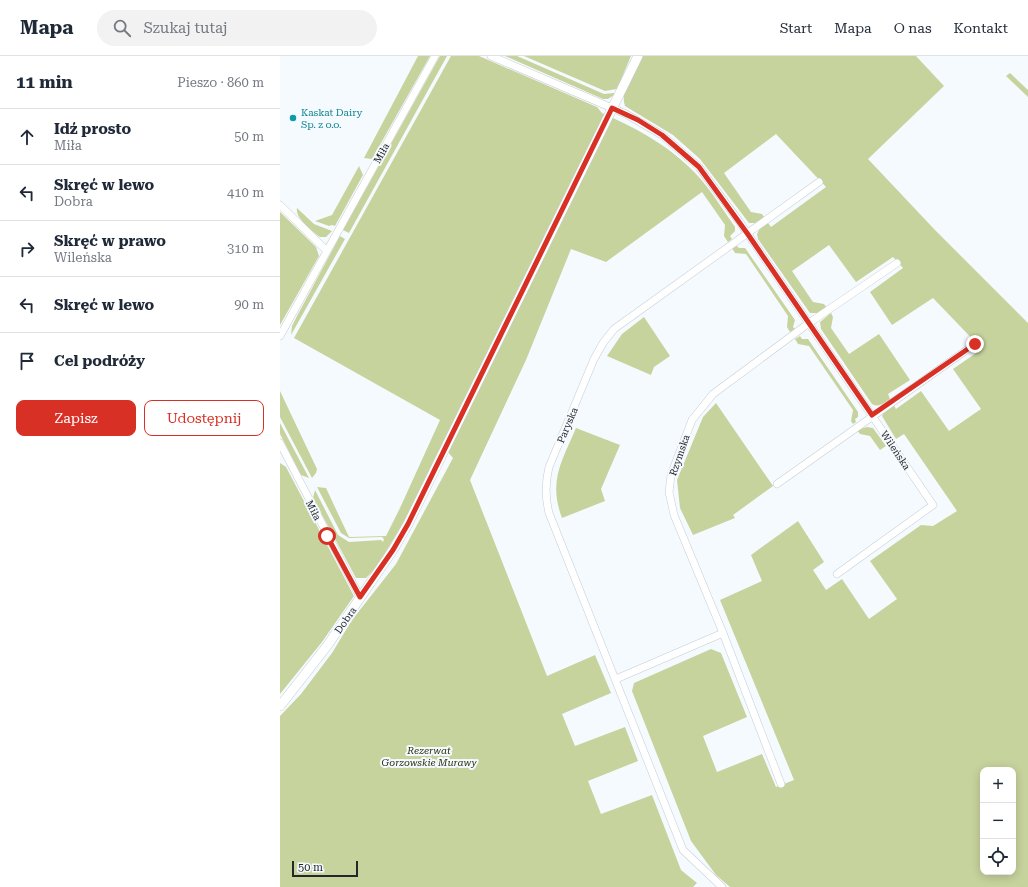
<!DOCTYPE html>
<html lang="pl">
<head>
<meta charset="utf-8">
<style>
  :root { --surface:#fff; --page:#f2f2f3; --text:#1f2937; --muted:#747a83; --line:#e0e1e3; --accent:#d93025 }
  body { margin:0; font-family:"Roboto Serif",serif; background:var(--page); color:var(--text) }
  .controls { position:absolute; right:12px; bottom:12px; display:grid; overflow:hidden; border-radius:8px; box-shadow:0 2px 10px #0003 }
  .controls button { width:36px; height:36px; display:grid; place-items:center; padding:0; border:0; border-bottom:1px solid var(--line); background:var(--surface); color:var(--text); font:20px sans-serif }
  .scale { position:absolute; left:12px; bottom:10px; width:66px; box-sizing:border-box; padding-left:4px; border:2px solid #24282a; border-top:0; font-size:11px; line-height:14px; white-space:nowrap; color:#24282a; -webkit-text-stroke:3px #f5faff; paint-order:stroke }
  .stop { position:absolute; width:12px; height:12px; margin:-9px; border:3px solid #d93025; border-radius:50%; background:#fff }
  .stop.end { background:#d93025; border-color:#fff; box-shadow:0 1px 4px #0008 }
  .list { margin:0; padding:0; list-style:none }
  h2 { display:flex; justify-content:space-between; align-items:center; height:52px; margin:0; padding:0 16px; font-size:17px }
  h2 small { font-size:13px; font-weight:400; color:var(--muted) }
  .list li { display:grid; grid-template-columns:26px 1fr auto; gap:12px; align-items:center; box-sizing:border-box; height:56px; padding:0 16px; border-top:1px solid var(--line) }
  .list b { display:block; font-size:15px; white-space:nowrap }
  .list p { margin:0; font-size:13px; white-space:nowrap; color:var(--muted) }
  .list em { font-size:13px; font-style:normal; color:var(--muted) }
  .actions { display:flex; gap:8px; padding:12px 16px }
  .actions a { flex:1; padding:9px 0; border:1px solid var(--accent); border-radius:8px; text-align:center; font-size:14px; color:var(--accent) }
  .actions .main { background:var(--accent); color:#fff }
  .icon { flex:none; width:22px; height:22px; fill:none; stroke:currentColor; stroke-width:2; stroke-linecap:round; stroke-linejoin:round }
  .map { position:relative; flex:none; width:748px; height:831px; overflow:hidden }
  header { display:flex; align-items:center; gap:24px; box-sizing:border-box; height:56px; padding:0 20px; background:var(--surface); border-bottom:1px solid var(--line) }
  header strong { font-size:19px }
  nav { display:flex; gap:22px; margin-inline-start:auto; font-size:14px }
  .search { width:280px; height:36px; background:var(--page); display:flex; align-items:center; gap:10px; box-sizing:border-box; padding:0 14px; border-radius:22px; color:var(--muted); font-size:15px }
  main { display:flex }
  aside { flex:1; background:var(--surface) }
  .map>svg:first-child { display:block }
  .green { fill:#c7d39d; fill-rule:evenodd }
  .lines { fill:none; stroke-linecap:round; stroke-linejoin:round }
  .minor-casing { stroke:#c4cdd4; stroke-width:8 }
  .tertiary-casing { stroke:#c4cdd4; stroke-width:10 }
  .minor { stroke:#fff; stroke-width:7 }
  .tertiary { stroke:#fff; stroke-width:9 }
  .route { stroke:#d93025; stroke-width:5 }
  .culture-dot { fill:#0f9aa8; stroke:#f5faff; stroke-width:1.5 }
  .labels { text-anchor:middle; stroke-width:4; stroke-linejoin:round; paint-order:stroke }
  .culture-label { font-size:10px; fill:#0d838f; stroke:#f5faff; text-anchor:start }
  .street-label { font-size:10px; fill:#24282a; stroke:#f5faff }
  .park-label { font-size:10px; font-style:italic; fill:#292f0f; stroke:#f5faff }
</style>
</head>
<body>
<header>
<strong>Mapa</strong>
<div class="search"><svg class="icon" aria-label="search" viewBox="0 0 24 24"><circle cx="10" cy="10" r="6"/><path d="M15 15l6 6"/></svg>Szukaj tutaj</div>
<nav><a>Start</a><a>Mapa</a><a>O nas</a><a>Kontakt</a></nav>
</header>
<main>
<aside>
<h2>11 min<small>Pieszo · 860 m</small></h2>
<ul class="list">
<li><svg class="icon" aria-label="ahead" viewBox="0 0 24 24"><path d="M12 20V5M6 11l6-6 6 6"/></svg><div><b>Idź prosto</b><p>Miła</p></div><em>50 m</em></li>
<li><svg class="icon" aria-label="left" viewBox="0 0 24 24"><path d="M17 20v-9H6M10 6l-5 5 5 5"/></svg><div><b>Skręć w lewo</b><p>Dobra</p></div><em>410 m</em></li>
<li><svg class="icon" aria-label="right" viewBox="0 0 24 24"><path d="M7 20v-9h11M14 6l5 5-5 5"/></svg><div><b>Skręć w prawo</b><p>Wileńska</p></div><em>310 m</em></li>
<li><svg class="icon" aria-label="left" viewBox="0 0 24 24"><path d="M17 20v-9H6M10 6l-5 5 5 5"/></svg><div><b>Skręć w lewo</b></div><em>90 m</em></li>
<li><svg class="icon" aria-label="arrive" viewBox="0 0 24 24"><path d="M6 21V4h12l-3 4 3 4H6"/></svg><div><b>Cel podróży</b></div></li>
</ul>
<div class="actions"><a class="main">Zapisz</a><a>Udostępnij</a></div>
</aside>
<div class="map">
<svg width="748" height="831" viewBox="0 0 748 831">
  <rect width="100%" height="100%" fill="#f5faff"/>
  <path class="green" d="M 138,0 L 150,0 L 92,103 L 84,102 Z
    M 160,0 L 167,0 L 69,177 L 63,174 Z
    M 171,0 L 199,0 L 317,51 L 322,57 C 353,71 383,86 408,110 C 427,127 440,150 455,171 L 455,175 L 450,180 L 452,183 L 448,186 L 444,180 L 445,169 L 422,136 L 326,206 L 291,193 L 246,304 L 190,424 L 267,620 L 315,599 L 331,637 L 282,658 L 295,690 L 345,671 L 358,705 L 308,725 L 321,758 L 372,739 L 401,814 L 417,827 L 413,831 L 0,831 L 0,660 L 21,638 L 52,597 L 72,564 L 116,508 L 173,402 L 163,390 L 127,461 L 96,512 L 86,522 L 76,522 L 33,442 L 35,434 L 58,479 L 69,486 L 101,484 L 103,486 L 104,483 L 102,481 L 69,482 L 61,477 L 37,431 L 46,432 L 69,481 L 106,480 L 120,452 L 160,364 L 14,282 Z
    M 225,0 L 237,0 L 324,38 L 334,37 L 334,39 L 328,43 L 323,43 Z
    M 244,0 L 351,0 L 337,33 L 325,35 Z
    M 363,0 L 636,0 L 664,30 L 588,103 L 655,174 L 748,267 L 748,831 L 450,831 L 436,819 L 411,785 L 352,635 L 354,627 L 431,593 L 441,597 L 467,661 L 423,680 L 437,716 L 482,698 L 496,731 L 514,724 L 440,544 L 482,525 L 471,499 L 518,465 L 544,506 L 533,514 L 546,534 L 562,523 L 589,563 L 617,543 L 590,505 L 641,469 L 653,470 L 677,455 L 624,378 L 616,383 L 602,360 L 604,356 L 613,348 L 616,353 L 641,335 L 669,375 L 701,353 L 673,313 L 702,293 L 653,242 L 612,269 L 590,236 L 623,212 L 613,201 L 576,226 L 549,189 L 512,215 L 533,246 L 544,248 L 547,252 L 538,257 L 530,257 L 478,183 L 477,178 L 480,172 L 488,167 L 491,171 L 546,131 L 496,78 L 444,117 L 471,156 L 482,158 L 484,161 L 475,167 L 469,167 L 420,103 L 393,79 L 345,50 C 339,34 356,14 363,0 ZM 703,714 L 733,714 L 733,816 L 703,816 Z
    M 730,17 L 748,34 L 748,41 L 726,20 Z
    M 79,110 L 83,119 L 55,170 L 52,169 L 49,170 L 35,165 L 52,159 Z
    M 17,152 L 34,168 L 52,175 L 46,181 L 40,181 C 32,175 15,162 17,152 Z
    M 0,156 L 36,191 L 39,200 L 0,269 Z
    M 60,180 L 65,183 L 11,279 L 12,270 L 17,260 Z
    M 457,190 L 459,192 L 465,192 L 515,264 L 513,271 L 515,273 L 510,276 L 507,271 L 508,260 L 466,198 L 455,197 L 452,192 Z
    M 551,257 L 553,261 L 551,272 L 569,298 L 599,278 L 630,324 L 608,338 L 610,343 C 604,347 599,352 592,348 L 541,273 L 540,266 Z
    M 364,261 L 390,300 L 374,311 L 371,319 L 327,300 L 342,278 Z
    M 520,280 L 522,283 L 528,283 L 578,356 L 578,361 L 575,363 L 576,366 L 573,368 L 571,365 L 573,354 L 529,290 L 518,288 L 515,283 Z
    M 0,335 L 37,413 L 36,417 L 32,422 L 0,361 Z
    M 436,347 L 493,430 L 453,459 L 455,462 L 413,479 L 400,452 L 397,424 L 423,361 Z
    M 0,367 L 29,422 L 21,419 L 0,378 Z
    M 587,371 L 593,372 L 606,390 L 600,394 L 590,380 L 580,378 L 577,374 Z
    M 296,372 L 340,389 L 321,433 L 325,445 L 282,462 C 268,425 282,405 296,372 Z
    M 0,407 L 6,411 L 74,540 L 42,586 L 0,638 Z"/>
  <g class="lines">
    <g class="minor-casing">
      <path id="minor" d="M 211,0 L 346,58 L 382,79 L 419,111 L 459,165 L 653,449 L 557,518
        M 0,149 L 47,195
        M 0,280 L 155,0
        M 0,387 L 80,541
        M 497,428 L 695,288
        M 336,623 L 443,577
        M 501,728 L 443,577 L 394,459 L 389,436 L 391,419 L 412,364 L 433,338 L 529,267 L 617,207
        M 442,831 L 403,794 L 269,457 C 265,441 265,427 269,411 L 314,303 L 323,287 L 334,273 L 539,126"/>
    </g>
    <g class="tertiary-casing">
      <path id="tertiary" d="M 0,650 L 47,590 L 113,494 L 128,468 L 358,0"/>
    </g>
    <use href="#minor" class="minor"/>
    <use href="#tertiary" class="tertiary"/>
  </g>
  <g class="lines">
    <path class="route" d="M 47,480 L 80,541 L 113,494 L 128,468 L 332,52 L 358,64 L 382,79 L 419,111 L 467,177 L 592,359 L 695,288"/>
  </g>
  <circle class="culture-dot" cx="13" cy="62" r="4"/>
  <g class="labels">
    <g class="culture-label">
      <text x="21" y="60">Kaskat Dairy<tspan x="21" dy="12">Sp. z o.o.</tspan></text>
    </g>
    <g class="street-label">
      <text transform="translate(101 97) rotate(-61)" y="4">Miła</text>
      <text transform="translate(287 369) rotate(-67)" y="4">Paryska</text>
      <text transform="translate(616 394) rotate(56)" y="4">Wileńska</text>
      <text transform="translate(399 399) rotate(-71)" y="4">Rzymska</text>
      <text transform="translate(34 454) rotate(63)" y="4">Miła</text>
      <text transform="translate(65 564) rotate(-55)" y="4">Dobra</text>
    </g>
    <g class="park-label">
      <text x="149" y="698">Rezerwat<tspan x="149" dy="12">Gorzowskie Murawy</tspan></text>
    </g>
  </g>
</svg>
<div class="controls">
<button>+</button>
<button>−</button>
<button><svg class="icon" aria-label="locate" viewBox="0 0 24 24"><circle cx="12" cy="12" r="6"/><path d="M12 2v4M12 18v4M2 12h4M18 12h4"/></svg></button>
</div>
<div class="scale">50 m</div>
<div class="stop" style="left:47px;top:480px"></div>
<div class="stop end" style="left:695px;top:288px"></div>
</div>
</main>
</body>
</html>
